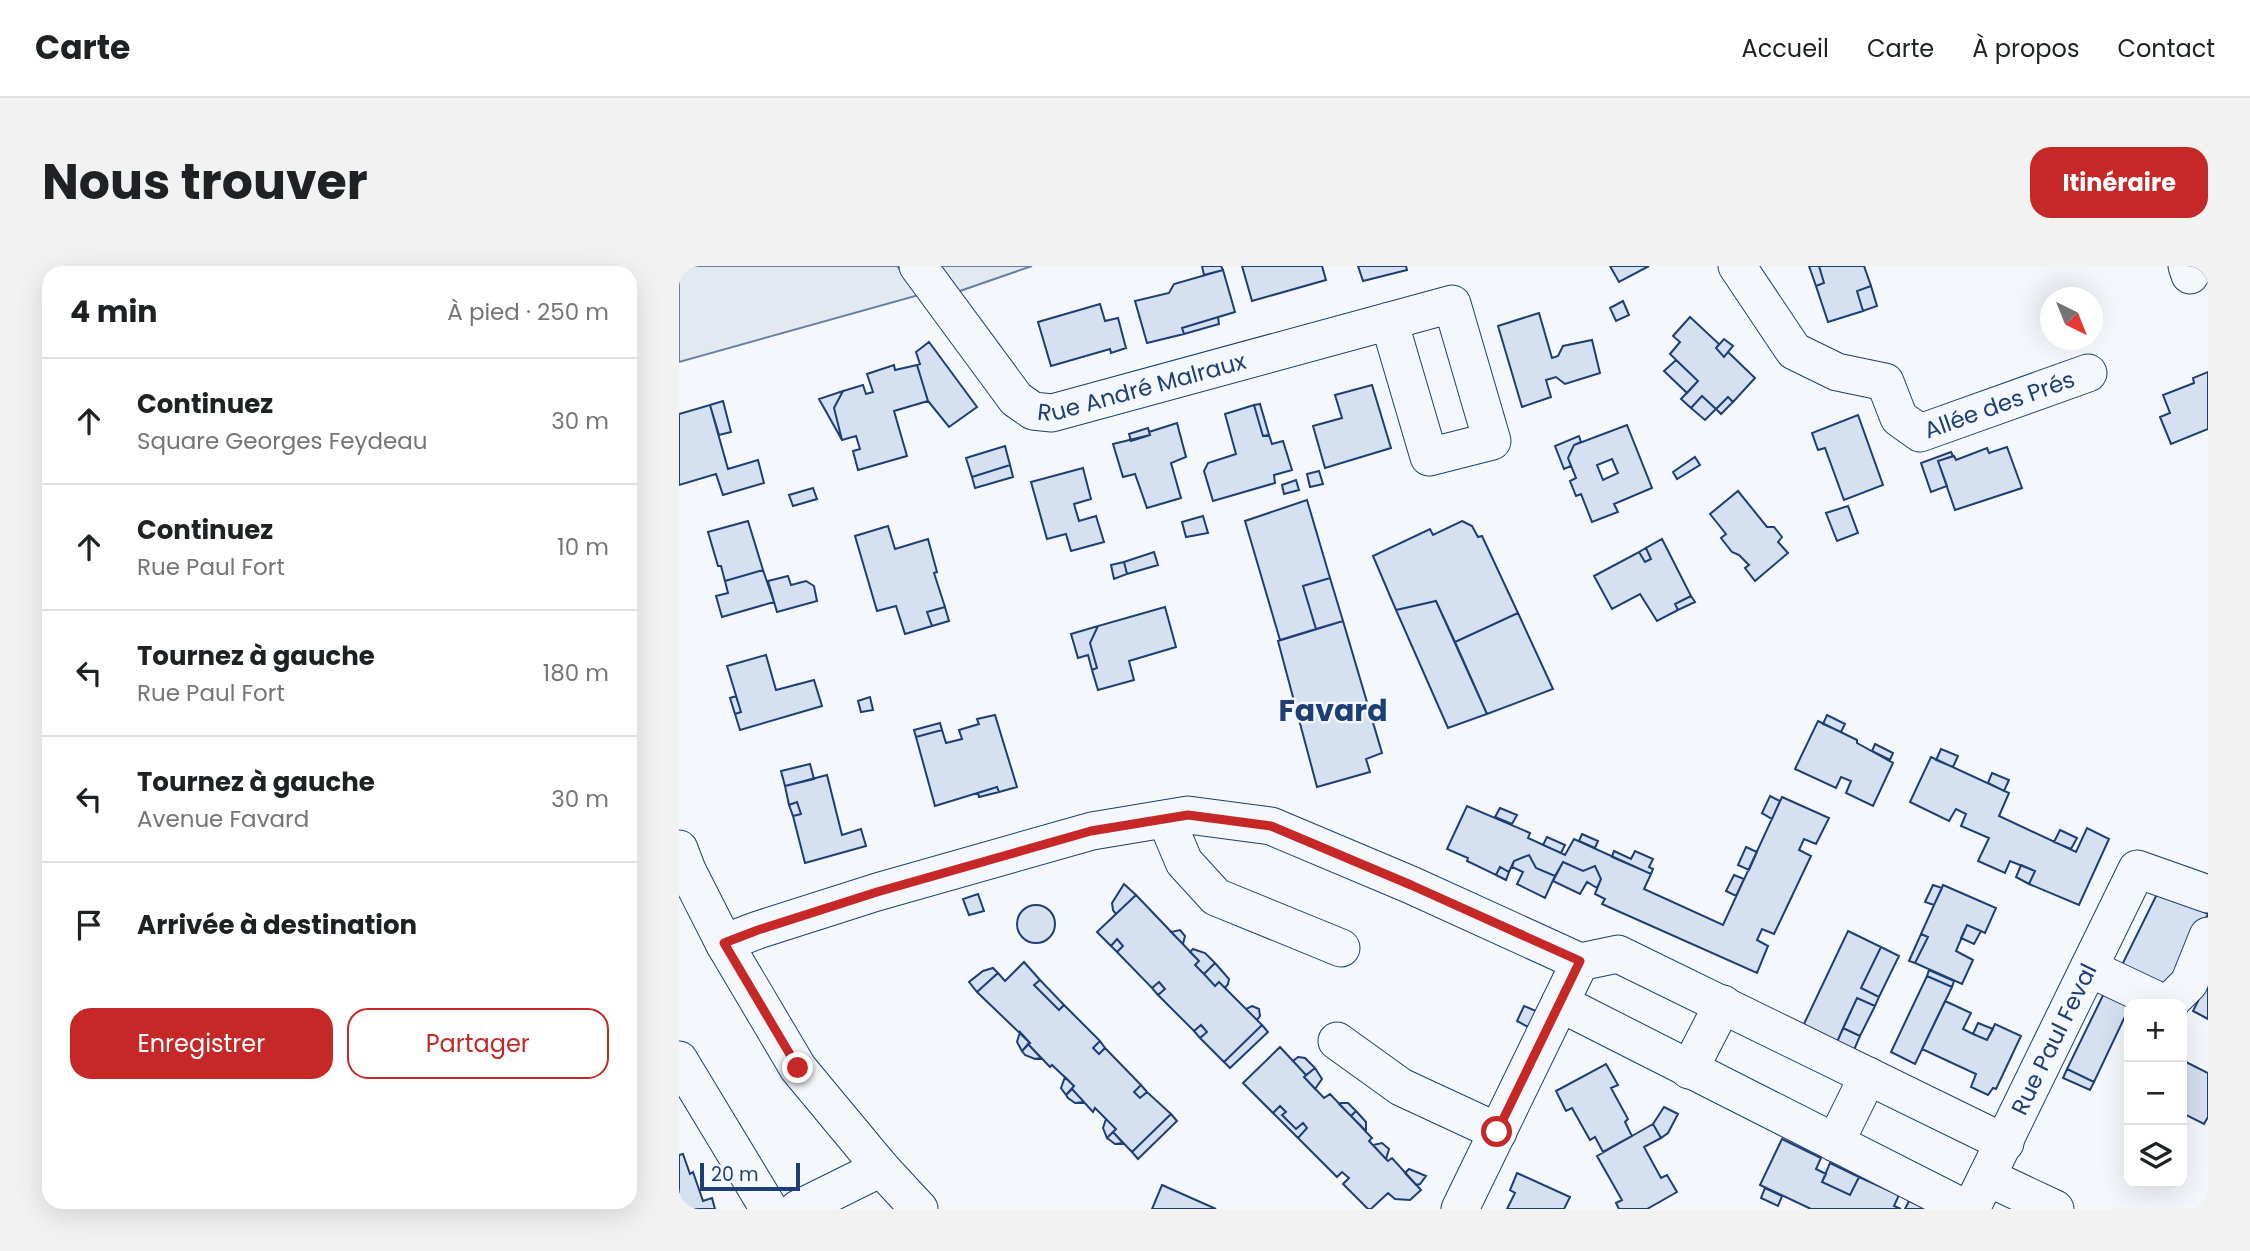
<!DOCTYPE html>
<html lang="fr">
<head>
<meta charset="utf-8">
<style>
  :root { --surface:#fff; --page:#f2f2f2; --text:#202124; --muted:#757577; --line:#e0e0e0; --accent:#c62828 }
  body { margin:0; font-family:Poppins,sans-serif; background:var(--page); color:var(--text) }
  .controls { position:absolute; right:21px; bottom:21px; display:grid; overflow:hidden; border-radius:14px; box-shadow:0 7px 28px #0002 }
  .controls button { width:63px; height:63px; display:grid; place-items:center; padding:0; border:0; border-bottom:2px solid var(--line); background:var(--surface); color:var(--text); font:35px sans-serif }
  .compass { position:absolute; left:1361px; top:21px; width:63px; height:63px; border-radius:50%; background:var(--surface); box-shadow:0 7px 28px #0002; rotate:137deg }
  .scale { position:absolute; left:21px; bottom:18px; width:100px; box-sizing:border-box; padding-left:7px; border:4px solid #1d3f73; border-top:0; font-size:19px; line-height:24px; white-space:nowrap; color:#1d3f73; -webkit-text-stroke:5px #f4f7fb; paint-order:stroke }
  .stop { position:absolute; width:21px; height:21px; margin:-16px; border:5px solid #c62828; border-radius:50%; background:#fff }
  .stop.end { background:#c62828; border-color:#fff; box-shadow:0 2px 7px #0008 }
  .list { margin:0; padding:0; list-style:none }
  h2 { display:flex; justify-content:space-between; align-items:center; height:91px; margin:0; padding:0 28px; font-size:30px }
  h2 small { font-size:23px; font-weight:400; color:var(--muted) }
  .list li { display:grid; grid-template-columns:46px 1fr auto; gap:21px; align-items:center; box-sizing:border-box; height:126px; padding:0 28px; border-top:2px solid var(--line) }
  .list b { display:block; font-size:26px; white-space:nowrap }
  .list p { margin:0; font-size:23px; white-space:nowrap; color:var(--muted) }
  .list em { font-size:23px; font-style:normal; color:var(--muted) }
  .actions { display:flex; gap:14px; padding:21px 28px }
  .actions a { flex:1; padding:16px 0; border:2px solid var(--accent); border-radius:21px; text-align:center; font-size:24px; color:var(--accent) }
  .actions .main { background:var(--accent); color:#fff }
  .icon { flex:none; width:38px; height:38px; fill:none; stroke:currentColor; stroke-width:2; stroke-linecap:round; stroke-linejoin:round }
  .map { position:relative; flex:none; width:1529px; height:943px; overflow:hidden; border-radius:21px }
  header { display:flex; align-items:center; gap:42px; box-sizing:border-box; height:98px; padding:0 35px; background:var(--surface); border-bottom:2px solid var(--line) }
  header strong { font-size:33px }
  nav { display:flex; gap:38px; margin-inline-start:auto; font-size:24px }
  .intro { display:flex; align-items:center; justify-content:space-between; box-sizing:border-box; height:168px; padding:0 42px }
  h1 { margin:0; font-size:49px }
  .button { padding:18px 32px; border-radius:21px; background:var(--accent); color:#fff; font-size:24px; font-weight:700 }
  main { display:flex; gap:42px; padding:0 42px }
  aside { flex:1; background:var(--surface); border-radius:21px; box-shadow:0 7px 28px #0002 }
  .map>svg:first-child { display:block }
  .green { fill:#e3e9f0; stroke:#687fa3; stroke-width:2 }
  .building { fill:#d5e0f0; stroke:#1d3f73; stroke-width:2; fill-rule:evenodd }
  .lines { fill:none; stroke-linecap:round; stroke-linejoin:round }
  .minor-casing { stroke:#1d3f73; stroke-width:39 }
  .minor { stroke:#f4f7fb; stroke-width:37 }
  .route { stroke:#c62828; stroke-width:9 }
  .labels { text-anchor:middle; stroke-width:5; stroke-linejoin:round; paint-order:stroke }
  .street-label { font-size:23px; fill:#1d3f73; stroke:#f4f7fb }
  .district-label { font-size:30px; font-weight:bold; fill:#1d3f73; stroke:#f4f7fb }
</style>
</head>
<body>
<header>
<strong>Carte</strong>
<nav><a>Accueil</a><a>Carte</a><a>À propos</a><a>Contact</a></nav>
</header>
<div class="intro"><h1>Nous trouver</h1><a class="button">Itinéraire</a></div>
<main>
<aside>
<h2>4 min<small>À pied · 250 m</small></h2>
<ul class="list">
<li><svg class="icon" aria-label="ahead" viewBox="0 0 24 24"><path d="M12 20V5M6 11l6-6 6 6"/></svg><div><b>Continuez</b><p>Square Georges Feydeau</p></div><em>30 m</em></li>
<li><svg class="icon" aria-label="ahead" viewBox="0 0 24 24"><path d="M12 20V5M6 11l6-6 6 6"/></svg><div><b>Continuez</b><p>Rue Paul Fort</p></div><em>10 m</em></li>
<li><svg class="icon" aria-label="left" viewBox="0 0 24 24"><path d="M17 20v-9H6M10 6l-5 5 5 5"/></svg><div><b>Tournez à gauche</b><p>Rue Paul Fort</p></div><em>180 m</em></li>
<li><svg class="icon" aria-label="left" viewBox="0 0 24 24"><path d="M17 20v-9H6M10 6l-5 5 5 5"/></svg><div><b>Tournez à gauche</b><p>Avenue Favard</p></div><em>30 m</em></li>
<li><svg class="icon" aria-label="arrive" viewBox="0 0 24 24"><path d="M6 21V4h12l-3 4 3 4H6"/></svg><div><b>Arrivée à destination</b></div></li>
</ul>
<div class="actions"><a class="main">Enregistrer</a><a>Partager</a></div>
</aside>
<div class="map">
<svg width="1529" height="943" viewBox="0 0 1529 943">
  <rect width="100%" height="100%" fill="#f4f7fb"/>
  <path class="green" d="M 0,0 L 218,0 L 240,29 L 0,96 Z
    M 259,0 L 353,0 L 278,26 Z"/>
  <path class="building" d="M 523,0 L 542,0 L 544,4 L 525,9 Z
    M 563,0 L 643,0 L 647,14 L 573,35 Z
    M 679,0 L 727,0 L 728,4 L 684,15 Z
    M 931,0 L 970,0 L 940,16 Z
    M 1130,0 L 1140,0 L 1145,17 L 1137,20 Z
    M 1140,0 L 1185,0 L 1192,20 L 1178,25 L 1184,45 L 1149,56 L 1137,20 L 1145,17 Z
    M 544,4 L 556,46 L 503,62 L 505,68 L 468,77 L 456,35 L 490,27 L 495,18 Z
    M 1192,20 L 1198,40 L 1184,45 L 1178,25 Z
    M 944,35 L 950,49 L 937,55 L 931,42 Z
    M 421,38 L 426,55 L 439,52 L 447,82 L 432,87 L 431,83 L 372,100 L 359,56 Z
    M 860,47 L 873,92 L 879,90 L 884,80 L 913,74 L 921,107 L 886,118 L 877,111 L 867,114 L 872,131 L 843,141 L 819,60 Z
    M 539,51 L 540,58 L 505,68 L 503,62 Z
    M 1011,51 L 1040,78 L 1037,82 L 1045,91 L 1049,86 L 1076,112 L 1054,136 L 1049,131 L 1037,143 L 1023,130 L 1012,142 L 1002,133 L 1019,115 L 991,88 L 1001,76 L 994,70 Z
    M 1045,73 L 1054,80 L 1045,91 L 1037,82 Z
    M 250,76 L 298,141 L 270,161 L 249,135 L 238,99 L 241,98 L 237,86 Z
    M 997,94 L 1019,115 L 1008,127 L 985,105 Z
    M 215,99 L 216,104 L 238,99 L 249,135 L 215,145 L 228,190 L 179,204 L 174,185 L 181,183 L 177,170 L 163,174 L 155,142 L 164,125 L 184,119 L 187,128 L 194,126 L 188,108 Z
    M 1529,106 L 1529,163 L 1492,178 L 1481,151 L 1491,147 L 1484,129 L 1515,117 L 1514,112 Z
    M 693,119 L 712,182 L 646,202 L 634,160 L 663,152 L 656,129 Z
    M 164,125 L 155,142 L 163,174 L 140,133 Z
    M 1023,130 L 1037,143 L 1026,154 L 1012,142 Z
    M 1049,131 L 1054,136 L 1042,148 L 1037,143 Z
    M 44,135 L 52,166 L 40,169 L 31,139 Z
    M 581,138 L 590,169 L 584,170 L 575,139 Z
    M 31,139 L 49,203 L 79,194 L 85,217 L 44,229 L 37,208 L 0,219 L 0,148 Z
    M 575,139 L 584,170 L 590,169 L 593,178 L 604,175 L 613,204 L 595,209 L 596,217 L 534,235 L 525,205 L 529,197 L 557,188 L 546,148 Z
    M 1179,149 L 1204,219 L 1165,234 L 1146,182 L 1139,184 L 1133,167 Z
    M 498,157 L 507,191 L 492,197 L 502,232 L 468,242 L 456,208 L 444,211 L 434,178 L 471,169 L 470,166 Z
    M 948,159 L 973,222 L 935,238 L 939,246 L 913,256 L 902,228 L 897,230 L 891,215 L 897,212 L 889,192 L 895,179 ZM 933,193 L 939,207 L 924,214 L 918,199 Z
    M 469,162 L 471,169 L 452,175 L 450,168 Z
    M 900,170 L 902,176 L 895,179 L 889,192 L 892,200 L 885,203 L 876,180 Z
    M 326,180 L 331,199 L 293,211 L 287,192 Z
    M 1328,181 L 1343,222 L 1276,244 L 1259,195 L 1275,190 L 1277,194 L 1308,182 L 1310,187 Z
    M 1272,186 L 1274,190 L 1259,195 L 1268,220 L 1252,226 L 1242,197 Z
    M 1016,191 L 1021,199 L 998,213 L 994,206 Z
    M 331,199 L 334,211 L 296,222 L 293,211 Z
    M 404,202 L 412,233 L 395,238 L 400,255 L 417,250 L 425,276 L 392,285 L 387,268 L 368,273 L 352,216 Z
    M 640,205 L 644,218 L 631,221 L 628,208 Z
    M 617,214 L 620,224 L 605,228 L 603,219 Z
    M 134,222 L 138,233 L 114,240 L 110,229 Z
    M 1059,225 L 1088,261 L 1095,261 L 1103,271 L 1099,276 L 1109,287 L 1076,315 L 1066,302 L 1070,299 L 1060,289 L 1053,286 L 1042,272 L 1047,268 L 1031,248 Z
    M 628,234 L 651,312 L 624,320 L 637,363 L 601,374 L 566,255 Z
    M 1169,240 L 1179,267 L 1158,275 L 1147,247 Z
    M 524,250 L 529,267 L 507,271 L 503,256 Z
    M 69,255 L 84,304 L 46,315 L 42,300 L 39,300 L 29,266 Z
    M 783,255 L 793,260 L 799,271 L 803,270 L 839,347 L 776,376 L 757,335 L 717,344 L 694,290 L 751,263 L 754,269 Z
    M 209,260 L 216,283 L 249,273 L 258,306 L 255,307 L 266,341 L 248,346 L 253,360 L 226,368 L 217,340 L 198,345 L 176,270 Z
    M 983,273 L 1012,330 L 996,338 L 999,344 L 978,355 L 961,328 L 933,343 L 915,310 L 960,286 L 966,296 L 972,293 L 967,282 Z
    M 967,282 L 972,293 L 966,296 L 960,286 Z
    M 475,286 L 479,299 L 448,308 L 445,296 Z
    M 445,296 L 448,308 L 435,313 L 432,299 Z
    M 84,304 L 95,336 L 43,351 L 37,330 L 49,327 L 46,315 Z
    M 109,310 L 112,319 L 127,315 L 135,320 L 138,335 L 98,346 L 89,315 Z
    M 651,312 L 664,355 L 637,363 L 624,320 Z
    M 1012,330 L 1016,336 L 999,344 L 996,338 Z
    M 757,335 L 808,448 L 769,462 L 717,344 Z
    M 266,341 L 270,355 L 253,360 L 248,346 Z
    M 486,341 L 497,381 L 450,395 L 455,414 L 419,424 L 413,404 L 418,402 L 411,377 L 419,360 Z
    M 839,347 L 874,423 L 808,448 L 776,376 Z
    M 664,355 L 703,487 L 687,493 L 691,506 L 638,521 L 599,375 Z
    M 419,360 L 411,377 L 418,402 L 413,404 L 409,389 L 399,392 L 392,368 Z
    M 87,389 L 97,424 L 135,414 L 143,440 L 61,464 L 56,448 L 62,446 L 48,400 Z
    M 57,430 L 62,446 L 56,448 L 51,432 Z
    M 191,431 L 194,444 L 182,446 L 179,435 Z
    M 316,449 L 338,521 L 320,526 L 318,521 L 256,540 L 237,471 L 263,464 L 267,477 L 283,473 L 280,464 L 300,458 L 298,453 Z
    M 1148,449 L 1166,458 L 1162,466 L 1144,458 Z
    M 1139,455 L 1178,474 L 1178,477 L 1214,497 L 1194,540 L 1167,527 L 1172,515 L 1162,511 L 1157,522 L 1116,503 Z
    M 261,457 L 263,464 L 237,471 L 235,464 Z
    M 1196,478 L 1214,487 L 1211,494 L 1193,485 Z
    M 1262,483 L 1279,490 L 1274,501 L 1257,494 Z
    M 1252,491 L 1330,527 L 1320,550 L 1397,586 L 1408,562 L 1430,573 L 1400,639 L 1350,618 L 1356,605 L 1331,595 L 1326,607 L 1299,595 L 1310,572 L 1282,560 L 1287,548 L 1277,543 L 1270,555 L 1231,536 Z
    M 131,498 L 135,513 L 106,520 L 102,505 Z
    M 1313,507 L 1330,514 L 1325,525 L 1309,517 Z
    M 148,509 L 163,569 L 182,563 L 187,580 L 126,597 L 114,550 L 122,548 L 118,536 L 110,539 L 106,520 Z
    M 318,521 L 320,526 L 300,531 L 299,527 Z
    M 1091,530 L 1101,535 L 1093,553 L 1083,547 Z
    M 1103,531 L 1150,552 L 1137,578 L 1125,573 L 1120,584 L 1132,590 L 1095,668 L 1083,663 L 1078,674 L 1089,680 L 1078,707 L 923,638 L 926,633 L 916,628 L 922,613 L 916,600 L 904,605 L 884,596 L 876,610 L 857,602 L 850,589 L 835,595 L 830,606 L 821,601 L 817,609 L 788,595 L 789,592 L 768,583 L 788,540 L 851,567 L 849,572 L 886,589 L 895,573 L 972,608 L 965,623 L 1044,659 Z
    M 118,536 L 122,548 L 114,550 L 110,539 Z
    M 821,542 L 838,549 L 833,558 L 816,551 Z
    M 1381,564 L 1398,572 L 1392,583 L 1375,576 Z
    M 903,568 L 919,575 L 916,582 L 900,575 Z
    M 868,571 L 886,579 L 882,587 L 864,579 Z
    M 1067,581 L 1078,586 L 1070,604 L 1059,599 Z
    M 935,585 L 952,593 L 956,585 L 974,593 L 970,601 L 974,603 L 972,608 L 933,591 Z
    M 850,589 L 857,602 L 876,610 L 866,632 L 838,618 L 844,606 L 833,601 L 835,595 Z
    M 884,596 L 904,605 L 916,600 L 922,613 L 918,622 L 908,616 L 901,628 L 874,615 Z
    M 1342,599 L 1356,605 L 1350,618 L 1337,611 Z
    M 821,601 L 830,606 L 827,614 L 817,609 Z
    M 1055,609 L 1065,613 L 1057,630 L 1047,625 Z
    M 445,618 L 457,629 L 437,648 L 434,644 L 433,637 Z
    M 1254,619 L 1263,622 L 1255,639 L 1246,636 Z
    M 1264,619 L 1317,642 L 1306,667 L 1288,659 L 1277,685 L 1294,694 L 1283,718 L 1236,697 L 1249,671 L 1242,668 Z
    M 1480,624 L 1529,648 L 1488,732 L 1439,707 Z
    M 299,628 L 305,645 L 290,649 L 284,633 Z
    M 457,629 L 520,695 L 516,699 L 525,708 L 536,720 L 540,716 L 583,759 L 545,796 L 521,772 L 528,766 L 522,759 L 515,765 L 479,729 L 486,723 L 480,716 L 473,722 L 438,686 L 444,680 L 438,673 L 432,680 L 418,666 Z
    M338 658a19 19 0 1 1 38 0a19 19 0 1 1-38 0Z
    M 1288,659 L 1302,665 L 1295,678 L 1282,672 Z
    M 501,664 L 506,670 L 504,678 L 492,666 Z
    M 1169,665 L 1202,681 L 1182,722 L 1200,731 L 1196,740 L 1178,732 L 1158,776 L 1124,760 Z
    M 1242,668 L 1249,671 L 1236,697 L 1230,695 Z
    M 438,673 L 444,680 L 438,686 L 432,680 Z
    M 1202,681 L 1220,690 L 1200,731 L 1182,722 Z
    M 514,683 L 526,687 L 536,697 L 525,708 L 516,699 L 520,695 L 511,686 Z
    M 345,696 L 361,714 L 355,719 L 380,744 L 385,739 L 421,775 L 414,782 L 420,788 L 426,782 L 462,819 L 455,826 L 461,832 L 468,826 L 492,848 L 453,886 L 434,866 L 437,863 L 416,842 L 414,846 L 393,823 L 395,820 L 373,799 L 371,801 L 349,778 L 351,777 L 298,726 L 319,707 L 326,715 Z
    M 536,697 L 550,713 L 549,718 L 546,722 L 540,716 L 536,720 L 525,708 Z
    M 314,702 L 319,707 L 298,726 L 290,716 L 304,705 Z
    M 1250,704 L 1275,715 L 1273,721 L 1248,710 Z
    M 1248,710 L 1273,721 L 1236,798 L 1212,786 Z
    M 361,714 L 385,739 L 380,744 L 355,719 Z
    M 1529,715 L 1529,753 L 1514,745 Z
    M 480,716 L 486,723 L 479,729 L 473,722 Z
    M 1430,717 L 1450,738 L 1450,742 L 1415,816 L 1388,803 Z
    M 1178,732 L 1196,740 L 1181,770 L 1164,762 Z
    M 1266,735 L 1292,747 L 1284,763 L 1294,768 L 1308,774 L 1316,758 L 1342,770 L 1317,823 L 1314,822 L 1309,829 L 1292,821 L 1297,808 L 1243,783 Z
    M 573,740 L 580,743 L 581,750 L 578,754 L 567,743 Z
    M 845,740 L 857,745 L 849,761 L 838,755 Z
    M 1299,757 L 1314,763 L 1308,774 L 1294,768 Z
    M 522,759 L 528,766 L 521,772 L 515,765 Z
    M 583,759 L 589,766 L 551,802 L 545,796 Z
    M 1164,762 L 1181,770 L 1175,784 L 1158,776 Z
    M 341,766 L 351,777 L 343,785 L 338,776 Z
    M 421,775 L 426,782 L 420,788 L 414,782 Z
    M 349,778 L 362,792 L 356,793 L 346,789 L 343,785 Z
    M 601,781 L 627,809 L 625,811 L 645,832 L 651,828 L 693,872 L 690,875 L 707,893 L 709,895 L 713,892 L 742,924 L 731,934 L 716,933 L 709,927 L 692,943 L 689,943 L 664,918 L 670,912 L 663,906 L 658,911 L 619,872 L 628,862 L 624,857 L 617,863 L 603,849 L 607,846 L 601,840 L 594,847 L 564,817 Z
    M 619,791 L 626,792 L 636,802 L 627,809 L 614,795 Z
    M 1503,794 L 1529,807 L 1529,851 L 1525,858 L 1503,847 Z
    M 927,798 L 939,819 L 932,822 L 949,853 L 946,856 L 953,870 L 924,886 L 916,871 L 911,874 L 893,842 L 887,845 L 877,825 Z
    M 636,802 L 643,813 L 636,823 L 625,811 Z
    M 1388,803 L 1415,816 L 1411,824 L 1384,812 Z
    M 386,811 L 395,820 L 387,829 L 382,822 Z
    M 462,819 L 468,826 L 461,832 L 455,826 Z
    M 393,823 L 405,836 L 396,837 L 389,832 L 387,829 Z
    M 662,837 L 669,837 L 677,845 L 672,850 L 660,838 Z
    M 601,840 L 607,846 L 603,849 L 617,863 L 624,857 L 628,862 L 619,872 L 594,847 Z
    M 985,841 L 999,848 L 989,867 L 982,872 L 974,858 Z
    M 677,845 L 687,856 L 687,865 L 672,850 Z
    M 492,848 L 498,855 L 459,893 L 453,886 Z
    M 427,853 L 437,863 L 428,872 L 424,862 Z
    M 974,858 L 982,872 L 965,881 L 982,912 L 988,909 L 998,926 L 968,943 L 940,943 L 937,937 L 943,934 L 918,890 Z
    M 434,866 L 444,877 L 436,878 L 428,872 Z
    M 1103,873 L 1142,892 L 1137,903 L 1147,908 L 1143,916 L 1171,929 L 1180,911 L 1220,929 L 1215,940 L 1222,943 L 1132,943 L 1081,919 Z
    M 703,877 L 710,883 L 707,893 L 694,879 Z
    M 4,888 L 11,908 L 14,906 L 24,935 L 33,932 L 36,943 L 0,943 L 0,889 Z
    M 1151,897 L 1180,911 L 1171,929 L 1143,916 Z
    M 730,903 L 747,910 L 741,918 L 737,919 L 726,907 Z
    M 838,907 L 891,931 L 885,943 L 828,943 L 836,927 L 831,924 Z
    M 483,919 L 537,943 L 473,943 Z
    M 1086,922 L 1103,930 L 1099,940 L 1082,932 Z
    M 1230,935 L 1250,943 L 1226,943 Z"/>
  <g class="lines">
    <g class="minor-casing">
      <g id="minor">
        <path id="s1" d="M 239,0 L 337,133 L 354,145 L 373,147 L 773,38 L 813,175 L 750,191 L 710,55"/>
        <path id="s2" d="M 1058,0 L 1115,85 L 1158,106 L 1206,116 L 1220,152 L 1241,167 L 1409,107"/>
        <path d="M 1508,0 L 1511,9"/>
        <path d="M 487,553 L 505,596 L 537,631 L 662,682"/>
        <path d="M 0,583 L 8,604 L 45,677 L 119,802 L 202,902 L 240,943"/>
        <path d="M 45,677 L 79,664 L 198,626 L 413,565 L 509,549 L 592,560 L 732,619 L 901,696"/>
        <path d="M 1410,702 L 1486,738"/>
        <path d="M 1489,738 L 1510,717 L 1529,670"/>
        <path d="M 658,775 L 722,821 L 819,866"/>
        <path d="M 0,794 L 90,943"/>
        <path d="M 1010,804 L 1044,738"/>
        <path d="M 1156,877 L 1189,810"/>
        <path d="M 1308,911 L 1376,943"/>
        <path d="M 119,943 L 202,902"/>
        <path d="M 781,943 L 881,737"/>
        <path d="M 1287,943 L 881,737 L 901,696 L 939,688 L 1326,877"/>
        <path id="s3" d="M 1292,943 L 1458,603 L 1529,628"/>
      </g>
    </g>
    <use href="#minor" class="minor"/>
  </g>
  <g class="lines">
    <path class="route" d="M 119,802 L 45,677 L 79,664 L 198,626 L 412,565 L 509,549 L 592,560 L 732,619 L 901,695 L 818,866"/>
  </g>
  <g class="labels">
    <g class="street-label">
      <text dy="8" stroke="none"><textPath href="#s1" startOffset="298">Rue André Malraux</textPath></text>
      <text dy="8" stroke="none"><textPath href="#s2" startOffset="348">Allée des Prés</textPath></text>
      <text dy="8" stroke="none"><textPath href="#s3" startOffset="189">Rue Paul Feval</textPath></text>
    </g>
    <g class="district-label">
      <text x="654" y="455">Favard</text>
    </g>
  </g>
</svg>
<div class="controls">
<button>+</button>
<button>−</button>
<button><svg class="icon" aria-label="layers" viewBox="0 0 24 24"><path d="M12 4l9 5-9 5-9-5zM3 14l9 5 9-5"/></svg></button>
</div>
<svg class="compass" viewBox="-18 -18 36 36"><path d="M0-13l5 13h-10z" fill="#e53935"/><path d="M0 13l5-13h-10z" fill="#757577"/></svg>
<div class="scale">20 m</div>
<div class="stop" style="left:818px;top:866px"></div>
<div class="stop end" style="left:119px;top:802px"></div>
</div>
</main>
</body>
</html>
